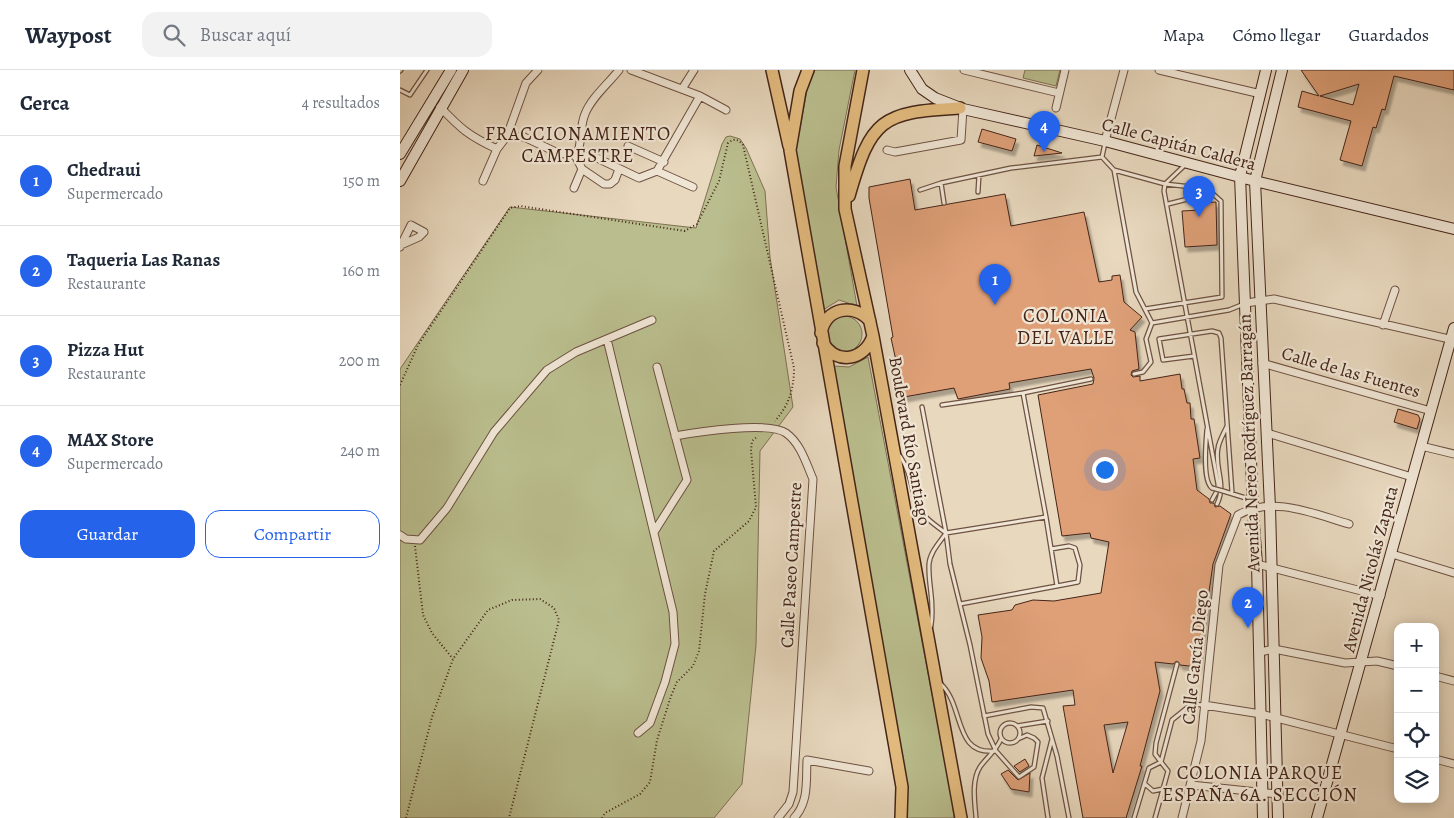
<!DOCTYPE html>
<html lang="es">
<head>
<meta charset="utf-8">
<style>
  :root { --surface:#fff; --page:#f2f2f3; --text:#1f2937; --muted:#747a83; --line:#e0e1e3; --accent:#2563eb }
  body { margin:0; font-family:Alegreya,serif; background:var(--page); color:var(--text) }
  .controls { position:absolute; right:15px; bottom:15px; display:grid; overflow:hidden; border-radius:10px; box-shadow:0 2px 12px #0003 }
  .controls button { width:45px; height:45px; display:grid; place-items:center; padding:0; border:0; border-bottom:1px solid var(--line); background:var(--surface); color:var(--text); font:25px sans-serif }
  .you { position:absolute; left:704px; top:399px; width:18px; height:18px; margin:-12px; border:4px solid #fff; border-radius:50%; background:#1a73e8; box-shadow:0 0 0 8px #1a73e833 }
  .badge { display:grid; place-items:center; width:32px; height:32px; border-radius:50%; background:var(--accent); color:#fff; font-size:16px; font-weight:700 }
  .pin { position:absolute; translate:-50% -41px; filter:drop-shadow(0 1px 2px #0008) }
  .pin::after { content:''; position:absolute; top:26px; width:18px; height:15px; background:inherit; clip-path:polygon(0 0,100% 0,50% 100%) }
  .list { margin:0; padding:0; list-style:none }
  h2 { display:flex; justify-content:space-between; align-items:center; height:65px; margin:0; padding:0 20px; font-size:21px }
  h2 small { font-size:16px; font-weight:400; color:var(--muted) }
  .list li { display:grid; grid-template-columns:32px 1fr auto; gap:15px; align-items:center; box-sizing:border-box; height:90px; padding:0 20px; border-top:1px solid var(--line) }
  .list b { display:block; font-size:19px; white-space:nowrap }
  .list p { margin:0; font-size:16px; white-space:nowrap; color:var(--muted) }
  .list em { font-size:16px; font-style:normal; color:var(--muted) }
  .actions { display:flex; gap:10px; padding:15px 20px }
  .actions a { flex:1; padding:11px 0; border:1px solid var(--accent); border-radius:15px; text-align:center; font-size:18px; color:var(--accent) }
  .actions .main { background:var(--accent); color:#fff }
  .icon { flex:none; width:28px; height:28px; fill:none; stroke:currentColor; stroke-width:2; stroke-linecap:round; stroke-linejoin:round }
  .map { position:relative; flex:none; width:1054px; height:748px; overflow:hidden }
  header { display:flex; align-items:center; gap:30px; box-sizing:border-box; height:70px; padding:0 25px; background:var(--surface); border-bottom:1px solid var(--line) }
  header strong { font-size:24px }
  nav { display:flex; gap:28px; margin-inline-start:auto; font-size:18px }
  .search { width:350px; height:45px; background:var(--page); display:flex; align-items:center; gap:12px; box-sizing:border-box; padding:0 18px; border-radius:15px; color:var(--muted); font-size:19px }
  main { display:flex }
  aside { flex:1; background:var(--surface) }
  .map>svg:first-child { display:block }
  .green { fill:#babe8e; stroke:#7f7153 }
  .building { fill:#dfa078; stroke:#442418; fill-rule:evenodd; filter:url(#shadow) }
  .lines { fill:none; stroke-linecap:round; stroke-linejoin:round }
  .lane-casing { stroke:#6d5142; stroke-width:5.5 }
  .street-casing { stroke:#6d5142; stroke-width:9 }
  .secondary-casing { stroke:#442418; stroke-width:12 }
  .primary-casing { stroke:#442418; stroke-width:14 }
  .path { stroke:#442418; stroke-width:2; stroke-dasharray:1 2.5; stroke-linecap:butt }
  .lane { stroke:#f0e6d5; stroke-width:3 }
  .street { stroke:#f0e6d5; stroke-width:7 }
  .secondary { stroke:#f0e6d5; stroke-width:10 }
  .primary { stroke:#e4bc7f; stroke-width:11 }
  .lane-bridge-casing { stroke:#6d5142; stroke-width:5.5; stroke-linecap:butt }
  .lane-bridge { stroke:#f0e6d5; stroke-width:3 }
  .labels { text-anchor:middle; stroke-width:4.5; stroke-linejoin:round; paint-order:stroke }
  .street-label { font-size:18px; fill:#442418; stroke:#f0e6d5 }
  .neighbourhood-label { font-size:19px; letter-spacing:1px; fill:#442418; stroke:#f0e6d5 }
</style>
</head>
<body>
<header>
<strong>Waypost</strong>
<div class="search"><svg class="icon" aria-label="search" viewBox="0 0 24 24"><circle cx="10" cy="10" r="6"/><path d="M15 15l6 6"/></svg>Buscar aquí</div>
<nav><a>Mapa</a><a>Cómo llegar</a><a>Guardados</a></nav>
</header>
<main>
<aside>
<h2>Cerca<small>4 resultados</small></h2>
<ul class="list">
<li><span class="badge">1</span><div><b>Chedraui</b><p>Supermercado</p></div><em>150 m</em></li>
<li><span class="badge">2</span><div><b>Taqueria Las Ranas</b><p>Restaurante</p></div><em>160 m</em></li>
<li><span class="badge">3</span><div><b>Pizza Hut</b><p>Restaurante</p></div><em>200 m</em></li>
<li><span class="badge">4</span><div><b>MAX Store</b><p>Supermercado</p></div><em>240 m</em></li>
</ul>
<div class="actions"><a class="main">Guardar</a><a>Compartir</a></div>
</aside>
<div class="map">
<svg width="1054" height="748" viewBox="0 0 1054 748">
  <defs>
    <filter id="shadow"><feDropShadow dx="3" dy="5" stdDeviation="1" flood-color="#0004"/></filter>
  </defs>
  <rect width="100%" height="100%" fill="#e8d8be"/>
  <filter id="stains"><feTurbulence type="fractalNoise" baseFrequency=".004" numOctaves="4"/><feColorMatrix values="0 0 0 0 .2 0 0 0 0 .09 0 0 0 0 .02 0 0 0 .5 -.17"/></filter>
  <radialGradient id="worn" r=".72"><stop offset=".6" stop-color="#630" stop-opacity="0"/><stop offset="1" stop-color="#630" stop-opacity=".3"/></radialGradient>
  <path class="green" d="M 415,0 L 455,0 L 439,80 L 436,117 L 457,236 L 439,230 L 423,240 L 396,81 L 407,20 Z
    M 625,0 L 660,0 L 656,16 L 623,8 Z
    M 330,66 L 340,69 L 346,78 L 365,121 L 370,187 L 393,337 L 360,381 L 356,575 L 342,714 L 314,748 L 0,748 L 0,299 L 110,137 L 296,158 L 322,74 L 326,67 Z
    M426 264a18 18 0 1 1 36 0a18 18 0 1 1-36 0Z
    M 468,287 L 552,730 L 554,748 L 505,748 L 507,719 L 434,296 L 449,297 Z"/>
  <path class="building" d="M 901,0 L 1054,0 L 1054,20 L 994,6 L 985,40 L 982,39 L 976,58 L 973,57 L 962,96 L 940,90 L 951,51 L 898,37 L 902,21 L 919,26 ZM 959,14 L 953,35 L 920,26 Z
    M 582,59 L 616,69 L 612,81 L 578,72 Z
    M 637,75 L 662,83 L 634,86 Z
    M 510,109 L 515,140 L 605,124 L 611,156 L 684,142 L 699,212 L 712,210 L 712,206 L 720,205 L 724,232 L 742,247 L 730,260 L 735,262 L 739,299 L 732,301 L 731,305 L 733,307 L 740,306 L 740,311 L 780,304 L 782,319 L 784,319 L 787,333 L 790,333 L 791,349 L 794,349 L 800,388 L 793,389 L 797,420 L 809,429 L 810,433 L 814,433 L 815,437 L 820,436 L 831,444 L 813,494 L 798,597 L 780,595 L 777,591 L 773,594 L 755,592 L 760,621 L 740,696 L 742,696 L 726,748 L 683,748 L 663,636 L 675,635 L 673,620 L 592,632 L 589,611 L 581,588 L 582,567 L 578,545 L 612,540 L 615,535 L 633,530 L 654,531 L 701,523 L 709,472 L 691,468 L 690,463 L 662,466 L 638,325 L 693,314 L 694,308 L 691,299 L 609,313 L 610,319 L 558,329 L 554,318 L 504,327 L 491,268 L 493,267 L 469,128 L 469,117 ZM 728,652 L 713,703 L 704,655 Z
    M 816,132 L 817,175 L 785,177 L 782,141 L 800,140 L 800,133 Z
    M 998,339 L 1018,345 L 1020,349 L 1017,359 L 994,352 Z
    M 625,689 L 629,696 L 620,702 L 614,696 Z
    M 608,700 L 618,710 L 630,703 L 629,722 L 611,719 L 601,704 Z"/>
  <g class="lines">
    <g class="lane-casing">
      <path id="lane" d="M 0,1 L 1,0
        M 0,20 L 10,25 L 27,0
        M 702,87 L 714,100 L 736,222 L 752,253
        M 702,87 L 705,73
        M 786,94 L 765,114 L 764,121 L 818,414 L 818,419 L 812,430
        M 714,100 L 765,114 L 801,118 L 812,123
        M 520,120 L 541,113
        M 578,122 L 579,105
        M 544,133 L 541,113 L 611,98 L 702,87
        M 745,239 L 822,227 L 821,131 L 812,123 L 768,134
        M 752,253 L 829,240 L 844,234
        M 794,286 L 763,290 L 759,269 L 812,261 L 819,263 L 821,268 L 832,422
        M 734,304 L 743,302 L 751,292 L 746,269 L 752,253
        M 623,323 L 691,309
        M 542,335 L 623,323 L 646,447 L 546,463
        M 522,337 L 546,463 L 550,494 L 570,575 L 588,664 L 596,681 L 619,707 L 634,697 L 638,672 L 634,668 L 627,665 L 618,669
        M 807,359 C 806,371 802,411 812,418
        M 500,386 C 510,401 511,415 516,432 C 520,445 535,455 546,463 C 540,472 530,482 529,494 C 528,516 535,531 531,556
        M 823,421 L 849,429
        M 817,434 C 827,413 814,399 818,378 C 819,371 824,363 827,356
        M 651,479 L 669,476 L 675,478 L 680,495 L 678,512 L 657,516
        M 560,534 L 657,516 L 646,447
        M 541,614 C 565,637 553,686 596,681
        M 584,646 L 631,637 L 643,638 L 657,686 L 669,748
        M600 663a10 10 0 1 1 20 0a10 10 0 1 1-20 0Z
        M 617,656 L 648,651
        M 761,692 L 755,684 L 756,673 L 777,594
        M 761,692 L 772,650 L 792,634 L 803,635
        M 745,714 L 753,721 L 763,719
        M 576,748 C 575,733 571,711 580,697 C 587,687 596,681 601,669
        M 648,748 L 642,708 L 652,669
        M 734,748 L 749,698 L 761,692 L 768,701 L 755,748"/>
    </g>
    <g class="street-casing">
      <path id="street" d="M 231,0 L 300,26 L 326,40
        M 564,0 L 659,23
        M 759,0 L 861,24
        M 282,19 L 294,0
        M 40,37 C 61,59 69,66 97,79
        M 656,38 L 665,0
        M 107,66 L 124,67 L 158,83 L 197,88 L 239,108 L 257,101 L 300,26
        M 705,71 L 724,0
        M 228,76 L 264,92
        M 487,80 L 495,82 L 561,70 L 563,39
        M 182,99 L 204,114 L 210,114 L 215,110 L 219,99
        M 257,101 L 293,117
        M 83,111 L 97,79 L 107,66 L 126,13 L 138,0
        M 174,118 L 182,99 L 176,87 C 183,73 179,58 185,44 C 191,28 208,14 219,0
        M 0,177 L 11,155 L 24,162 L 19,167 L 1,175
        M 846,233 L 874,229 L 1054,270
        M 983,255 L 995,220
        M 207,269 L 273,542 L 275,574 L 265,612 L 250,653 L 238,663
        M 862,293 L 1031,341
        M 867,363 L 1012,407
        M 275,366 C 297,362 369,351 386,363 C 401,374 406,393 413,409 L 393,722 L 389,734 L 378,748
        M 1021,376 L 1054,384
        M 254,462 L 287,410 L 257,297
        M 0,465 L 6,469 L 20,470 L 47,438 L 94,362 L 147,300 L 176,282 L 252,250
        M 992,484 L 1054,503
        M 857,494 L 981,526
        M 860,582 L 874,579 L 945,593 L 977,591 L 998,596
        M 1035,606 L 1054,611
        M 804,635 L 861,644 L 998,679
        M 1035,689 L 1054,694
        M 791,715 L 877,724
        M 394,748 C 409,732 406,711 407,690 L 469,701
        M 782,748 L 801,671 L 819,495 L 838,445 C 873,425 914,444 949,454"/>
    </g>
    <g class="secondary-casing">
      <path id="secondary" d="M 510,0 L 522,19 L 535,28 L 563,39 L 705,71 L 855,111 L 1054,159
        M 0,84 L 51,0
        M 0,111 L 63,0
        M 863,748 L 857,494 L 853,441 L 840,106 L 866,0
        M 878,748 L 870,437 L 855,111 L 882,0
        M 917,748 L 1054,258"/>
    </g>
    <g class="primary-casing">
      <path id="primary" d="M 372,0 L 389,76
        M 408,0 L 400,21 L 390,80 L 502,717 L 501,748
        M 463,0 L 445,96 L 445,139 L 473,266 L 561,748
        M 449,126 C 471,49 481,42 560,38
        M 421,263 C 426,237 454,233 470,251
        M 423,273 C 437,296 465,290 473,266"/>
    </g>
    <path class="path" d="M 0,315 L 18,275 L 110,138 L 120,136 L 285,161 L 297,154 L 319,111 L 328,73 C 334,68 338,69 343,75 L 394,298 C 394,319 389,335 375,351
      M 15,476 L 23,545 L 32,563 L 53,589
      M 6,748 L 32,647 L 53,589 L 88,540 L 112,530 L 140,529 L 154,538 L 159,550 L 109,748
      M 202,748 L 205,743 L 240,724 L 250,712 L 257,670 L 271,626 L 277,612 L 293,596 L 299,581 L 305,524 L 314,481 L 349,451 L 356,437 L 351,380 L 352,371 L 358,366"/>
    <use href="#lane" class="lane"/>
    <use href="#street" class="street"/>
    <use href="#secondary" class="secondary"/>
    <use href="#primary" class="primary"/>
    <g class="lane-bridge-casing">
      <path id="lane-bridge" d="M 812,418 L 823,421"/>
    </g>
    <use href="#lane-bridge" class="lane-bridge"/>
  </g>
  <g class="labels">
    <g class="street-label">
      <text transform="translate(779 74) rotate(15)" y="6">Calle Capitán Caldera</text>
      <text transform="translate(951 302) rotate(16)" y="6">Calle de las Fuentes</text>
      <text transform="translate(510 371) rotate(80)" y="6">Boulevard Río Santiago</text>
      <text transform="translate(849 373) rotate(-92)" y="6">Avenida Nereo Rodríguez Barragán</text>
      <text transform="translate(391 495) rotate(-87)" y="6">Calle Paseo Campestre</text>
      <text transform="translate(970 499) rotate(-75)" y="6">Avenida Nicolás Zapata</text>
      <text transform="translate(795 587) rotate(-84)" y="6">Calle García Diego</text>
    </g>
    <g class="neighbourhood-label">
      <text x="178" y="70">FRACCIONAMIENTO<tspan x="178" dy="22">CAMPESTRE</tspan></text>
      <text x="666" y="252">COLONIA<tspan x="666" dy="22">DEL VALLE</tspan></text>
      <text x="860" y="709">COLONIA PARQUE<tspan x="860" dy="22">ESPAÑA 6A. SECCIÓN</tspan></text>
    </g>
  </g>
  <rect width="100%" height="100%" filter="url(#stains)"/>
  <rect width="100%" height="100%" fill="url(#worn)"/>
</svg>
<div class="controls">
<button>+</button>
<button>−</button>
<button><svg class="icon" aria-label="locate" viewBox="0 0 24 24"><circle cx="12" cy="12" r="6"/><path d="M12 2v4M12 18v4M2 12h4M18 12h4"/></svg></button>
<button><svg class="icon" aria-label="layers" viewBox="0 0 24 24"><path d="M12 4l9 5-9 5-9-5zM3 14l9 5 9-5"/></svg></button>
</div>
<div class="you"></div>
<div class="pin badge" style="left:595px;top:235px">1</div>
<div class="pin badge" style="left:848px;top:558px">2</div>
<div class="pin badge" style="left:799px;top:147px">3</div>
<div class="pin badge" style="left:644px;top:82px">4</div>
</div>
</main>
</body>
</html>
